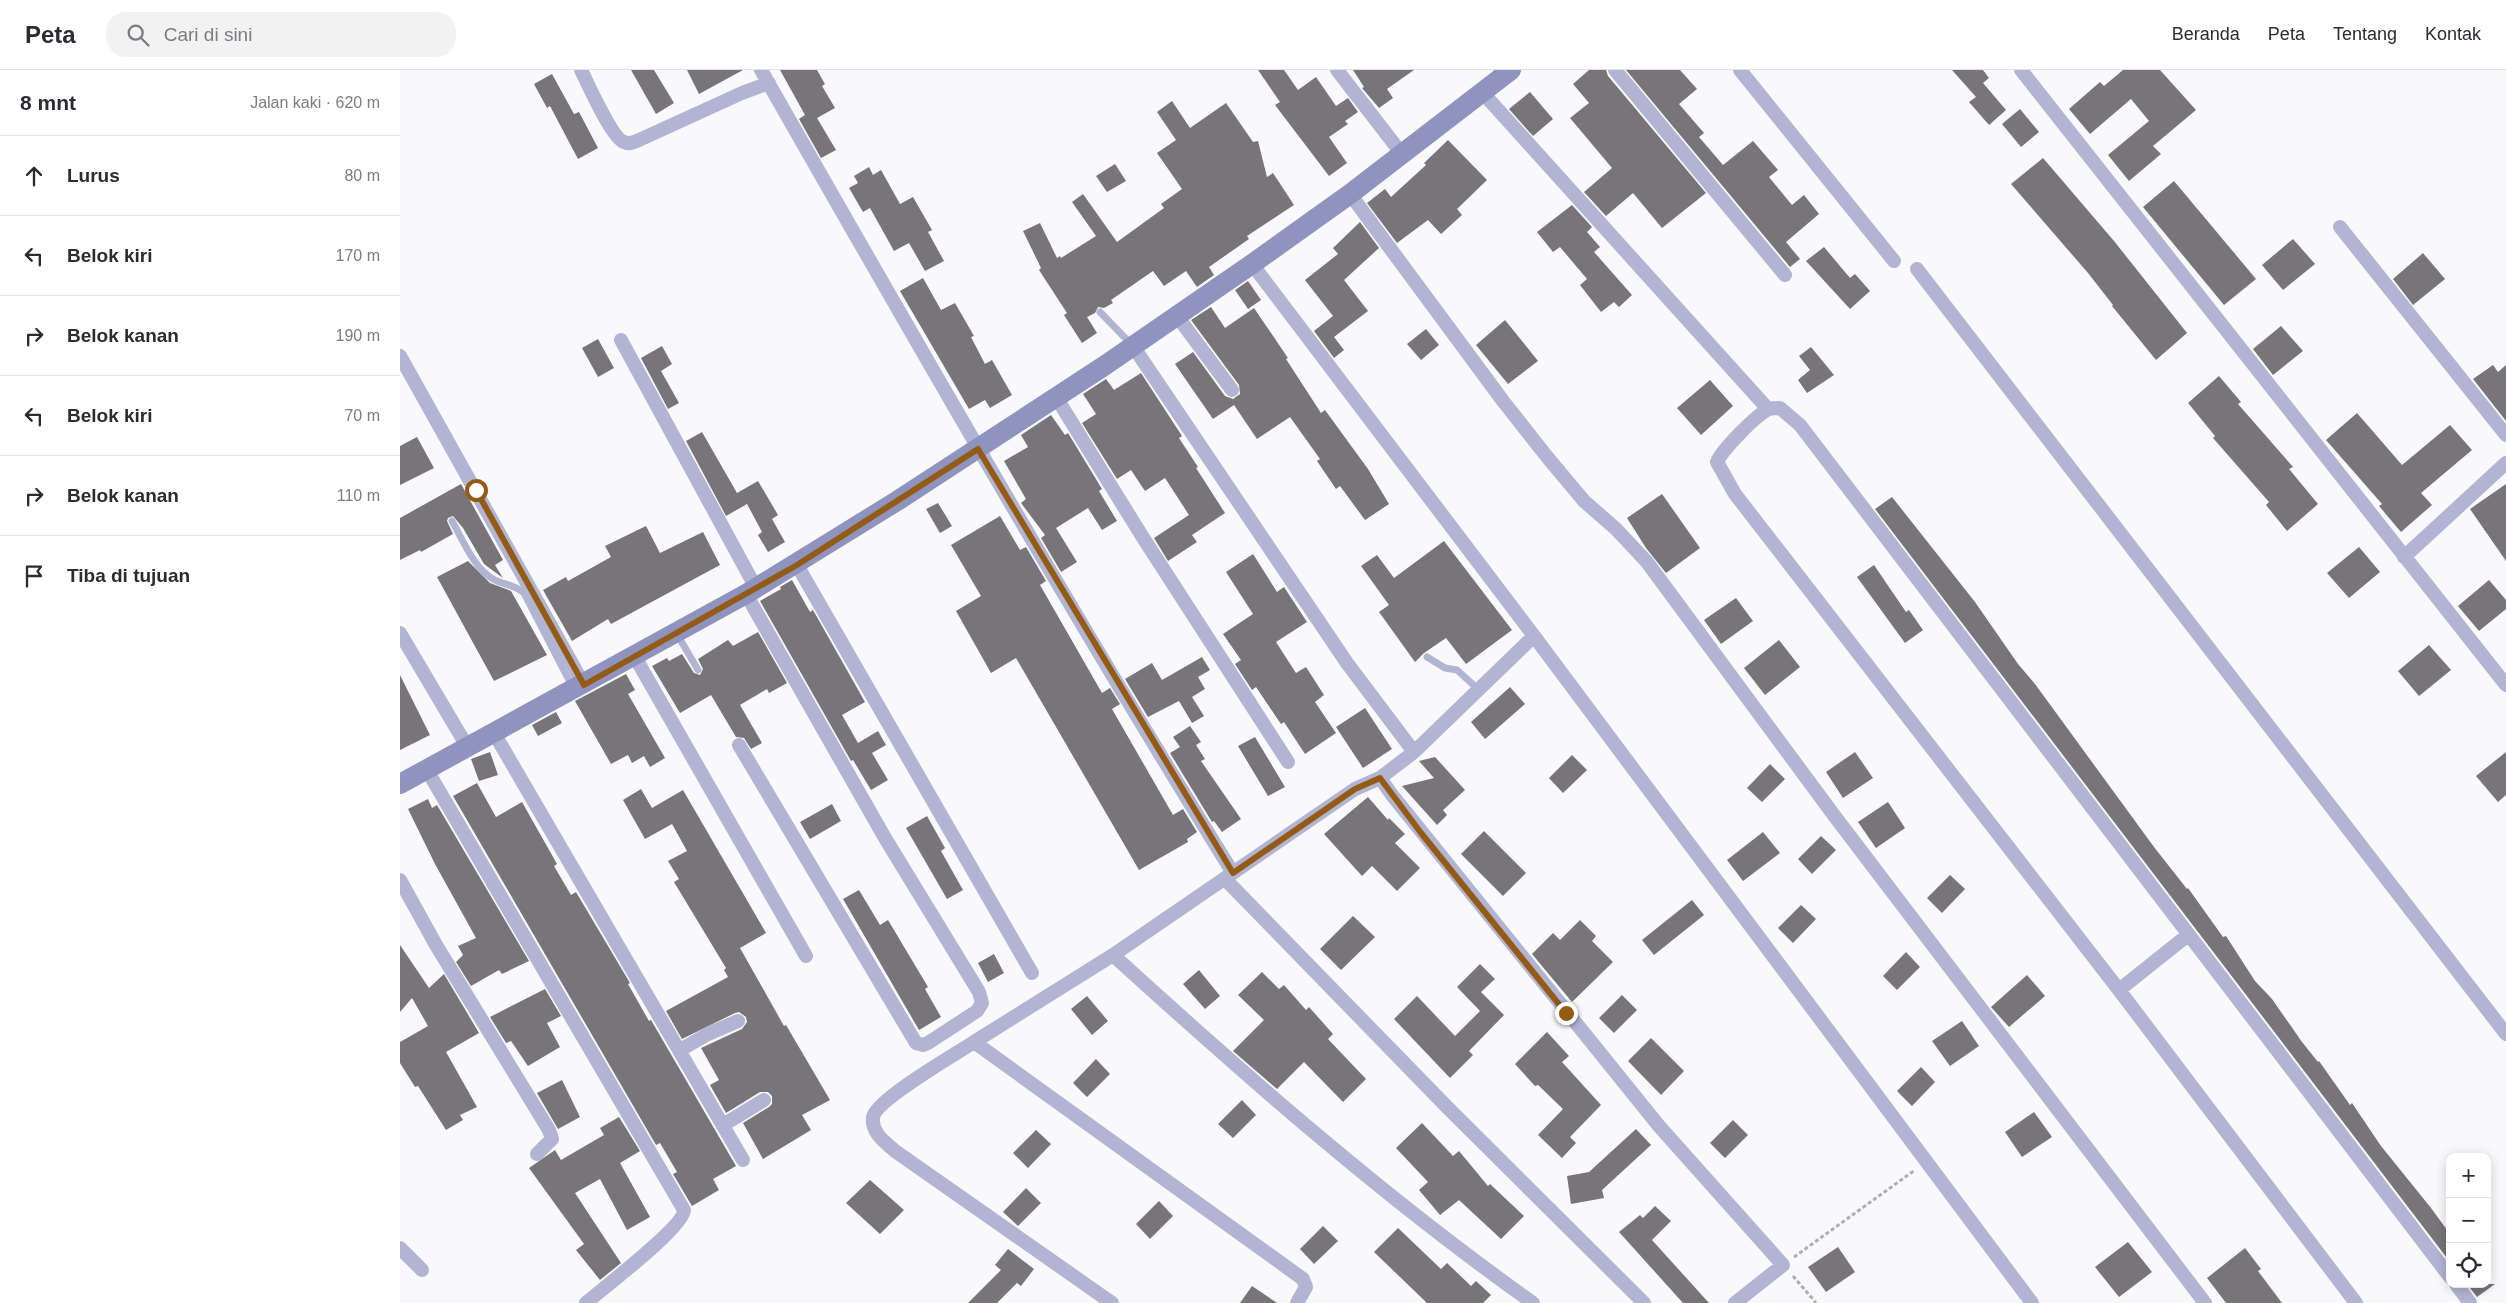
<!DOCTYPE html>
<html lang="id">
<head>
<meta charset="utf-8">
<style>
  :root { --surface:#fff; --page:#f2f2f3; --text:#2b2b33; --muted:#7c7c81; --line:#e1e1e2 }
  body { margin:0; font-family:Helvetica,sans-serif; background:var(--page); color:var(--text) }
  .controls { position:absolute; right:15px; bottom:15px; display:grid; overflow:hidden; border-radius:10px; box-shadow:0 2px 12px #0003 }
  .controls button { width:45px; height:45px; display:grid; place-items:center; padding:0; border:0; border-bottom:1px solid var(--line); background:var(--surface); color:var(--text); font:25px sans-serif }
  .stop { position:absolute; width:15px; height:15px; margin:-11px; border:4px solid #945b17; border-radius:50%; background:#fff }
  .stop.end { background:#945b17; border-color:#fff; box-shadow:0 1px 5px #0008 }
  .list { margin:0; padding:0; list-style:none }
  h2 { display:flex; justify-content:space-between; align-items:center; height:65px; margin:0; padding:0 20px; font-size:21px }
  h2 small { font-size:16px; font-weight:400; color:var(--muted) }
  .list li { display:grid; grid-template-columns:32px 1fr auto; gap:15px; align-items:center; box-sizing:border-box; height:80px; padding:0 20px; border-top:1px solid var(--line) }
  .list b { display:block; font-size:19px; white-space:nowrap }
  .list em { font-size:16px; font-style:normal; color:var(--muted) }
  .icon { flex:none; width:28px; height:28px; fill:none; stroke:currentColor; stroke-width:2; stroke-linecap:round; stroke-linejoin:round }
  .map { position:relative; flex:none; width:2106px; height:1233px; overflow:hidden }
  header { display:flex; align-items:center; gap:30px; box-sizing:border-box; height:70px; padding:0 25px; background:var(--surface); border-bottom:1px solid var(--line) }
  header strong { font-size:24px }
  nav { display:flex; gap:28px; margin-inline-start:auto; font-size:18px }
  .search { width:350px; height:45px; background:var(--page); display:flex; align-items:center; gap:12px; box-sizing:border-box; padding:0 18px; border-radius:20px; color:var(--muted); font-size:19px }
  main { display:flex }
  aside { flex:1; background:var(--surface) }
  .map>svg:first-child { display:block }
  .building { fill:#787578 }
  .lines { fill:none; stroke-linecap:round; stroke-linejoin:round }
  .path { stroke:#afaeb0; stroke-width:3; stroke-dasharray:4 2.5; stroke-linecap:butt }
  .lane { stroke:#b1b5d3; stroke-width:7 }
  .street { stroke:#b1b5d3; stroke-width:14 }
  .secondary { stroke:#8f94bf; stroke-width:20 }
  .route { stroke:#945b17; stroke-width:6 }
</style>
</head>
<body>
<header>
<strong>Peta</strong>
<div class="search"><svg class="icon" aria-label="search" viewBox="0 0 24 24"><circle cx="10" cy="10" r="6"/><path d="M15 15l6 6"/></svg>Cari di sini</div>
<nav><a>Beranda</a><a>Peta</a><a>Tentang</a><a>Kontak</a></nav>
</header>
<main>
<aside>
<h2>8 mnt<small>Jalan kaki · 620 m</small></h2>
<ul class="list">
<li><svg class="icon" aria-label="ahead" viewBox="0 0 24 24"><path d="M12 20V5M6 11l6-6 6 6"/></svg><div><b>Lurus</b></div><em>80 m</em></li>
<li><svg class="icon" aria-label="left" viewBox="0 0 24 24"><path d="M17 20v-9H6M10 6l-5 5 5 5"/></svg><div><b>Belok kiri</b></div><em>170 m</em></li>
<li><svg class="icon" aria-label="right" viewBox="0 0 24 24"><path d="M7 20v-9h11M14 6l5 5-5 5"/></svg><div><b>Belok kanan</b></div><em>190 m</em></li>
<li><svg class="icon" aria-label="left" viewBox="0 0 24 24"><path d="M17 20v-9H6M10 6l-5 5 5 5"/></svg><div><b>Belok kiri</b></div><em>70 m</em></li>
<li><svg class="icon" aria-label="right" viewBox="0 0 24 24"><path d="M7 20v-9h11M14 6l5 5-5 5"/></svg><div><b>Belok kanan</b></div><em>110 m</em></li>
<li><svg class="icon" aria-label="arrive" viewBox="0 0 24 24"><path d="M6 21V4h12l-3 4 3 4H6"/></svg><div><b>Tiba di tujuan</b></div></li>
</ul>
</aside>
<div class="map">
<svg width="2106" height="1233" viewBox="0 0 2106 1233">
  <rect width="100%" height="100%" fill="#f9f8fb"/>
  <path class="building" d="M 231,0 L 254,0 L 274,33 L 256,44 Z
    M 287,0 L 343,0 L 299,24 Z
    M 380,0 L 417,0 L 425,14 L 422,16 L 435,38 L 417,48 L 436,80 L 421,88 L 399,49 L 405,45 Z
    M 858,0 L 884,0 L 898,20 L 916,7 L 936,36 L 948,28 L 958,42 L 945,51 L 948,54 L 929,67 L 947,93 L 929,106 L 875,35 L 880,32 Z
    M 953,0 L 1014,0 L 987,19 L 993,28 L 979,38 L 962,18 L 964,17 Z
    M 1189,0 L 1206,0 L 1208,6 L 1306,123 L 1262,158 L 1233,123 L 1206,146 L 1184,122 L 1212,98 L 1170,48 L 1189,33 L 1173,14 Z
    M 1226,0 L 1280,0 L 1297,19 L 1279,34 L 1304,63 L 1299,67 L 1323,95 L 1353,71 L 1378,100 L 1369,107 L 1392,135 L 1404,125 L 1419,144 L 1386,172 L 1400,189 L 1390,197 Z
    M 1552,0 L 1583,0 L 1589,8 L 1583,13 L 1606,40 L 1589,55 L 1569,32 L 1576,27 Z
    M 1723,0 L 1760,0 L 1796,40 L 1753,76 L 1761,84 L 1729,111 L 1708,85 L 1749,51 L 1731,29 L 1690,64 L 1669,39 L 1700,12 L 1704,16 Z
    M 152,4 L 174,44 L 179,42 L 198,78 L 178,89 L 150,36 L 147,38 L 134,14 Z
    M 1130,22 L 1153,49 L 1133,66 L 1109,39 Z
    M 772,31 L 790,58 L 826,33 L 853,72 L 858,71 L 867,107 L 873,103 L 894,135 L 847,166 L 849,169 L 809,197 L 814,205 L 797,217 L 786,201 L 764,216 L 753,201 L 711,230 L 713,233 L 704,238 L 698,237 L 695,243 L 687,247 L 697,263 L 682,273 L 664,245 L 667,243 L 639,200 L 641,198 L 623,161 L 640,153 L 657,188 L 660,186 L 661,188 L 696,166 L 672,132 L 683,124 L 717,172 L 764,138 L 761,134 L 782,119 L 757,83 L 776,70 L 757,42 Z
    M 1620,39 L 1639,62 L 1621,77 L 1602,54 Z
    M 1048,70 L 1087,110 L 1057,139 L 1062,145 L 1041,164 L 1028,150 L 997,173 L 967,133 L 985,119 L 991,127 L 1026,95 L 1024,93 Z
    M 1643,88 L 1714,171 L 1787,263 L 1756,290 L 1712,236 L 1713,235 L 1688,203 L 1611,114 Z
    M 715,94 L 726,111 L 707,122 L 696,106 Z
    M 469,97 L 473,105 L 481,100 L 500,134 L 513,127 L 532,160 L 528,162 L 544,191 L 525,201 L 509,173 L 494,181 L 470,138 L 463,142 L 449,118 L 458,113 L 454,106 Z
    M 1774,111 L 1856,209 L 1824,235 L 1743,137 Z
    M 1172,135 L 1192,157 L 1187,162 L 1200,177 L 1194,182 L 1232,225 L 1219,237 L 1214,232 L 1201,242 L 1180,215 L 1187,209 L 1160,177 L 1153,182 L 1137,162 Z
    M 960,152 L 979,178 L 944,210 L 968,241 L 934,267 L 944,280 L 934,288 L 914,261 L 933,246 L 905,210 L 938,184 L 933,178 Z
    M 1893,169 L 1915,194 L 1883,220 L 1862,195 Z
    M 1424,177 L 1450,208 L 1455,204 L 1470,221 L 1450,239 L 1406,191 Z
    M 2023,183 L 2045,209 L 2013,235 L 1993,209 Z
    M 523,208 L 541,240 L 555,233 L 574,266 L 571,267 L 585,294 L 592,290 L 612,325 L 590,338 L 585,330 L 569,339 L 500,221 Z
    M 848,211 L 861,230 L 848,239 L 835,220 Z
    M 811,237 L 825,258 L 854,238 L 888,288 L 886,289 L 921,343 L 925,340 L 968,399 L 989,434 L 965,450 L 940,416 L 936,419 L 917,391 L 920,389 L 890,347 L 857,369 L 834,335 L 813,349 L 775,294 L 793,282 L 825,326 L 833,329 L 840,324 L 839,315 L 791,250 Z
    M 1105,250 L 1138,291 L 1108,314 L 1076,275 Z
    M 1881,256 L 1903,281 L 1873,305 L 1853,279 Z
    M 1026,259 L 1039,275 L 1021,290 L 1007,274 Z
    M 198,269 L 214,298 L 198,307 L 182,278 Z
    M 262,276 L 272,294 L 261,301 L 279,333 L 268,339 L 241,288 Z
    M 1411,277 L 1434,305 L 1407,323 L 1398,310 L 1410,300 L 1399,286 Z
    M 2093,295 L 2098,302 L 2106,295 L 2106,351 L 2073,309 Z
    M 741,303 L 782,366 L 779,368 L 798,397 L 796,398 L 825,443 L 792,465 L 797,472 L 768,491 L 754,468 L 789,445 L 765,408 L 745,421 L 731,400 L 717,409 L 682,353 L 696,344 L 683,324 L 706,309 L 714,320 Z
    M 1819,306 L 1841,332 L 1838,334 L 1893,397 L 1889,399 L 1918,434 L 1887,461 L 1866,435 L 1869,432 L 1813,368 L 1815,366 L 1788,333 Z
    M 1310,310 L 1333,336 L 1301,365 L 1277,338 Z
    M 1957,343 L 2002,395 L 2050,355 L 2072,380 L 2021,423 L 2032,435 L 2001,462 L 1979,436 L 1982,434 L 1926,370 Z
    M 651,345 L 665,365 L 668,363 L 702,419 L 699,421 L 717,451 L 702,460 L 688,438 L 656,458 L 677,492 L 661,502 L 641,468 L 645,465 L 621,433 L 626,429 L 604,391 L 628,377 L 621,365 Z
    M 302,362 L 337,423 L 358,411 L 378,445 L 372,449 L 385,472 L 368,482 L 358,465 L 362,462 L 347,434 L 326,446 L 286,371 Z
    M 17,367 L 34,398 L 0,415 L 0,376 Z
    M 61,414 L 103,490 L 95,495 L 103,508 L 84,494 L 63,458 L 53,446 L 48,448 L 47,451 L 53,464 L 21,482 L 20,480 L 0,490 L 0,448 Z
    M 2106,414 L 2106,491 L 2070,439 Z
    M 1262,424 L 1300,478 L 1266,503 L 1246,478 L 1227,448 Z
    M 1492,427 L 1575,532 L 1618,594 L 1635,614 L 1754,777 L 1787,819 L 1788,818 L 1823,867 L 1826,866 L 1855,911 L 1872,929 L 1902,972 L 1918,992 L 1919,991 L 1950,1035 L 1952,1033 L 1981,1076 L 2031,1138 L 2050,1164 L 2050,1192 L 1475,439 Z
    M 538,433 L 552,456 L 540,463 L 526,439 Z
    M 600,446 L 620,480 L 626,477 L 646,511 L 640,515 L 702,623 L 710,618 L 720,634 L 712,639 L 773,745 L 783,739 L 797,762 L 787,769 L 788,772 L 739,800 L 616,588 L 591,603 L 556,541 L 581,526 L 551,475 Z
    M 246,456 L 260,483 L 303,462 L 320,495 L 211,554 L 208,549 L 172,571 L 143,520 L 166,507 L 168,511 L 211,487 L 205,476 Z
    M 1044,471 L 1112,560 L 1066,594 L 1046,568 L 1024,583 L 1015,592 L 979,542 L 989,535 L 961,496 L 977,485 L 994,508 Z
    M 1959,477 L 1980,502 L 1949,528 L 1927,503 Z
    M 853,484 L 877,522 L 884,517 L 907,552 L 876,572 L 896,603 L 906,597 L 924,625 L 915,632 L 936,663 L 905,684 L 884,652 L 881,654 L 856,617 L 852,620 L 835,594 L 841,590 L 823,564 L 853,544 L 826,502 Z
    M 68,491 L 90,513 L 111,521 L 147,585 L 94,611 L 37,507 Z
    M 1474,495 L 1506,542 L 1509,540 L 1523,560 L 1505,573 L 1457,507 Z
    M 392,510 L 410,542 L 413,540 L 465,632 L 442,645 L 458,673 L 478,661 L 486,675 L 472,683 L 488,710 L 471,720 L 453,690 L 451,691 L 360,531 L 381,519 L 380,517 Z
    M 2089,510 L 2106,530 L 2106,539 L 2079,561 L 2058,536 Z
    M 1336,528 L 1353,551 L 1321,574 L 1304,550 Z
    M 358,562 L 387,613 L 369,623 L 367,619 L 340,635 L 362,673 L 351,679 L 344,668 L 336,667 L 311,625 L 280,643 L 252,596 L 267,588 L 269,591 L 282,584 L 294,603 L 300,605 L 303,599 L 298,589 L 328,570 L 333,576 Z
    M 1379,570 L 1400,597 L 1365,625 L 1344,598 Z
    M 2029,575 L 2051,600 L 2019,626 L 1998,601 Z
    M 802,587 L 810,600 L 798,607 L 805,619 L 792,627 L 804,646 L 792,653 L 779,631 L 748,647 L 725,609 L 752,593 L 762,610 Z
    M 226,604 L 235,620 L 228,624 L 265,688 L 250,697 L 244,686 L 232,693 L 228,685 L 211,694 L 175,631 Z
    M 0,605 L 30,665 L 0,680 Z
    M 1110,617 L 1125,634 L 1085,669 L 1071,652 Z
    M 965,638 L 992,679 L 963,698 L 936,657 Z
    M 156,642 L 162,653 L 138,666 L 132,655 Z
    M 790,656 L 801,672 L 796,675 L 805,689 L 801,691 L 841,749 L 822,762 L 814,751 L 812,752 L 770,683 L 780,677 L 773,667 Z
    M 855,667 L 885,717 L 868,726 L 838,676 Z
    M 90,682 L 98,705 L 79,711 L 71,689 Z
    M 1455,682 L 1473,708 L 1443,728 L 1426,702 Z
    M 2106,682 L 2106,725 L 2098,732 L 2076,706 Z
    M 1172,685 L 1187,700 L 1163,723 L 1149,708 Z
    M 1035,687 L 1065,720 L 1043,740 L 1047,745 L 1037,755 L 1002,716 L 1034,708 L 1019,691 Z
    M 1370,694 L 1385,709 L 1362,732 L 1347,718 Z
    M 77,713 L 96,747 L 122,732 L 157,794 L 154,796 L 171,825 L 176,822 L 230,913 L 228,914 L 249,951 L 251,950 L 336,1096 L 313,1109 L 319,1120 L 292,1136 L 273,1104 L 277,1102 L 260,1073 L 256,1075 L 53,726 Z
    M 241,719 L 252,738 L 283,720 L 366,863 L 340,878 L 384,956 L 386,955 L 430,1030 L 402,1045 L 411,1060 L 363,1089 L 343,1053 L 369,1037 L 372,1034 L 372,1026 L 368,1022 L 360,1022 L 326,1043 L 310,1015 L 319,1010 L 301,978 L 342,959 L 347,952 L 346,947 L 339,942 L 335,943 L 282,969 L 266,941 L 328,907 L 324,900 L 326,898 L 274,812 L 279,809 L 268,791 L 287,781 L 272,754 L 245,769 L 223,730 Z
    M 968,727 L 988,750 L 989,748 L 1005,764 L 995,773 L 1020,798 L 997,821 L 972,796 L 962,806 L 924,764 Z
    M 28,729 L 32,738 L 37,735 L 129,891 L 102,904 L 99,900 L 71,916 L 56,892 L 63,885 L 58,876 L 76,868 L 35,794 L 8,739 Z
    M 1488,732 L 1505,758 L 1476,778 L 1458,752 Z
    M 432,734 L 441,751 L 410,769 L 400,752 Z
    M 527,746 L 545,778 L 541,781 L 563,820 L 547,829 L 506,758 Z
    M 1084,761 L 1126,803 L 1103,826 L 1061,784 Z
    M 1363,762 L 1380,783 L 1343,811 L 1327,790 Z
    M 1421,766 L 1436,780 L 1412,804 L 1398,789 Z
    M 1550,805 L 1565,819 L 1542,843 L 1527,828 Z
    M 459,820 L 480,855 L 488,850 L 528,917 L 525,919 L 541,947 L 519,960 L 443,829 Z
    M 1292,830 L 1304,845 L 1254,885 L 1242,870 Z
    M 1401,835 L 1416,849 L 1393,873 L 1378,858 Z
    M 953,846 L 975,867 L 941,900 L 920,879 Z
    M 1180,850 L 1196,866 L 1192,871 L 1213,892 L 1172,932 L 1132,884 L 1153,863 L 1160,870 Z
    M 0,875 L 29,918 L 44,904 L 79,963 L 46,982 L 77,1037 L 60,1045 L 63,1050 L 46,1060 L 18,1016 L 15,1017 L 0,993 L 0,972 L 28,956 L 12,928 L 0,942 Z
    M 1506,882 L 1520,897 L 1497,920 L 1483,906 Z
    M 594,884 L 604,903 L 588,912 L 578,893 Z
    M 1080,894 L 1095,909 L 1081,922 L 1104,945 L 1069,981 L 1073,985 L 1050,1008 L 994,949 L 1017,926 L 1055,966 L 1080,941 L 1057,917 Z
    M 799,900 L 820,926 L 805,939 L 783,914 Z
    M 862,902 L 879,919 L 884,915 L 906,940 L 909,937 L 933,964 L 928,969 L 966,1009 L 943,1032 L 904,992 L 877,1019 L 833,981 L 864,950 L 838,925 Z
    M 1627,905 L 1645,926 L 1609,957 L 1591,937 Z
    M 145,919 L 161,946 L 147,953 L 160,977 L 128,996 L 111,971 L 106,973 L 90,947 Z
    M 1222,925 L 1237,940 L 1214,963 L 1199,948 Z
    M 687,926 L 708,951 L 692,965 L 671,939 Z
    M 1562,951 L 1579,976 L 1550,996 L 1532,971 Z
    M 1147,962 L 1169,986 L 1162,992 L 1201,1035 L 1170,1067 L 1176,1073 L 1162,1088 L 1138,1065 L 1163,1039 L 1138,1015 L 1135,1016 L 1115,994 Z
    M 1251,968 L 1284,1001 L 1261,1025 L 1228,991 Z
    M 696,989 L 710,1004 L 687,1027 L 673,1013 Z
    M 1521,997 L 1535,1012 L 1512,1036 L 1497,1021 Z
    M 162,1010 L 180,1047 L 158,1059 L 137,1023 Z
    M 842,1030 L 856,1045 L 833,1068 L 818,1054 Z
    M 1634,1042 L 1652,1067 L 1622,1087 L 1605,1062 Z
    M 219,1047 L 240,1081 L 220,1093 L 250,1147 L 227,1160 L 200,1109 L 175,1123 L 221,1193 L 200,1210 L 176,1180 L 184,1174 L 129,1098 L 155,1080 L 161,1090 L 204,1065 L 200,1058 Z
    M 1333,1050 L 1348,1065 L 1325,1088 L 1310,1073 Z
    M 1022,1053 L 1053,1086 L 1059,1081 L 1088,1116 L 1090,1114 L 1124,1146 L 1101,1169 L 1059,1130 L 1040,1145 L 1019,1120 L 1028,1112 L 996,1078 Z
    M 1236,1059 L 1251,1075 L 1202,1120 L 1204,1128 L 1171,1134 L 1167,1106 L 1189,1102 Z
    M 636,1060 L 651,1074 L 628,1098 L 613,1083 Z
    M 470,1110 L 504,1140 L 480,1164 L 446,1133 Z
    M 626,1118 L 641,1133 L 618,1156 L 603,1142 Z
    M 759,1131 L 773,1146 L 750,1169 L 736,1154 Z
    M 1255,1136 L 1271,1151 L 1252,1170 L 1309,1233 L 1283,1233 L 1219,1162 L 1240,1145 L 1243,1148 Z
    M 923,1156 L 938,1171 L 914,1194 L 900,1179 Z
    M 998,1158 L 1041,1199 L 1047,1193 L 1071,1216 L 1076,1211 L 1091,1225 L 1083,1233 L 1027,1233 L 974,1182 Z
    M 1728,1172 L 1752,1202 L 1719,1227 L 1695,1197 Z
    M 1438,1177 L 1455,1202 L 1426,1222 L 1408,1197 Z
    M 1845,1178 L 1861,1199 L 1858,1201 L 1882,1233 L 1826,1233 L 1807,1208 Z
    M 608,1179 L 634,1199 L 621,1216 L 617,1213 L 597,1233 L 568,1233 L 601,1200 L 595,1195 Z
    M 2067,1214 L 2095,1214 L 2077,1227 Z
    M 852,1216 L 877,1233 L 840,1233 Z"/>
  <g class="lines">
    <path class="path" d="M 1394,1187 L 1515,1100
      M 1393,1206 L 1416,1233"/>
    <path class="lane" d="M 700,242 L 731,274
      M 52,451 C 63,470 73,497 93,509 C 103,515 114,514 124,523 L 173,618
      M 277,564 L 298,600
      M 1027,587 L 1045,598 L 1057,600 L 1079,620"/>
    <path class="street" d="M 181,0 C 188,14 212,68 224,72 C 229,75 234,72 239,70 L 342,23 L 369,13
      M 361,0 C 515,270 669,539 833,803
      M 937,0 L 1002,84
      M 1215,0 L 1385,205
      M 1340,0 L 1494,191
      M 1621,0 L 2106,615
      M 1082,22 L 1368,339
      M 950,124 L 1103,331 L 1148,388 L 1184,431 L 1216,459 L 1247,492 L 1433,744 L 1805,1233
      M 1940,157 L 2106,365
      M 852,194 L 1134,566 L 1632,1233
      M 1517,199 L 2106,964
      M 777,246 L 832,320
      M 221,270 L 356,518
      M 733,276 L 947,593 L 1014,682 L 1134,566
      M 0,286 L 184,615
      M 656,327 L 742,466 L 888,692
      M 2004,487 L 2106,393
      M 397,495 L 632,903
      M 0,563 L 68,678
      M 235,587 L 406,886
      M 94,663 L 343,1090
      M 339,675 L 516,973 L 523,975 L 528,973 L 577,941 L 582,933 L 579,922 L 485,768 L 346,524
      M 1014,682 L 980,708 L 992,725 L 1259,1056 L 1383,1195 L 1335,1233
      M 27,700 L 284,1140 C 284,1157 203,1218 186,1233
      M 825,809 L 1047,1037 L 1244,1233
      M 0,810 L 36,875 L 149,1060 L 152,1069 L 137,1084
      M 713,885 C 847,1007 985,1128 1133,1233
      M 1719,920 L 1788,865
      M 574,972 C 556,984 477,1029 473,1047 C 471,1063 485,1072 495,1081 L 712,1233
      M 280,980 L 308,964 L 338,951
      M 323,1055 L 364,1030
      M 0,1178 L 22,1200
      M 2056,1214 L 2070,1233
      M 897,1233 L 906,1217 L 903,1209 L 574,972 L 713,885 L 955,719 L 980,708
      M 1956,1233 L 1719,920 L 1335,424 L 1317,392 C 1322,380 1356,345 1369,339 C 1372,338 1377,338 1380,338 L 1400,355 L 2050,1207"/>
    <path class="secondary" d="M 0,714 L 346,524 L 497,431 L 704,296 L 852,194 L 950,124 L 1111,0"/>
  </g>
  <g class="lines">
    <path class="route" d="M 76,420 L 184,615 L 397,495 L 578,379 L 833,803 L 955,719 L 980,708 L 1021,763 L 1166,943"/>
  </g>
</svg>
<div class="controls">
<button>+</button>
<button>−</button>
<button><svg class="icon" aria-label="locate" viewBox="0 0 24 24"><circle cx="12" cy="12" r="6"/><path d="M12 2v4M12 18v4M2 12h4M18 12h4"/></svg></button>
</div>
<div class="stop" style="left:76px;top:420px"></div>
<div class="stop end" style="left:1166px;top:943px"></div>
</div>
</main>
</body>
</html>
